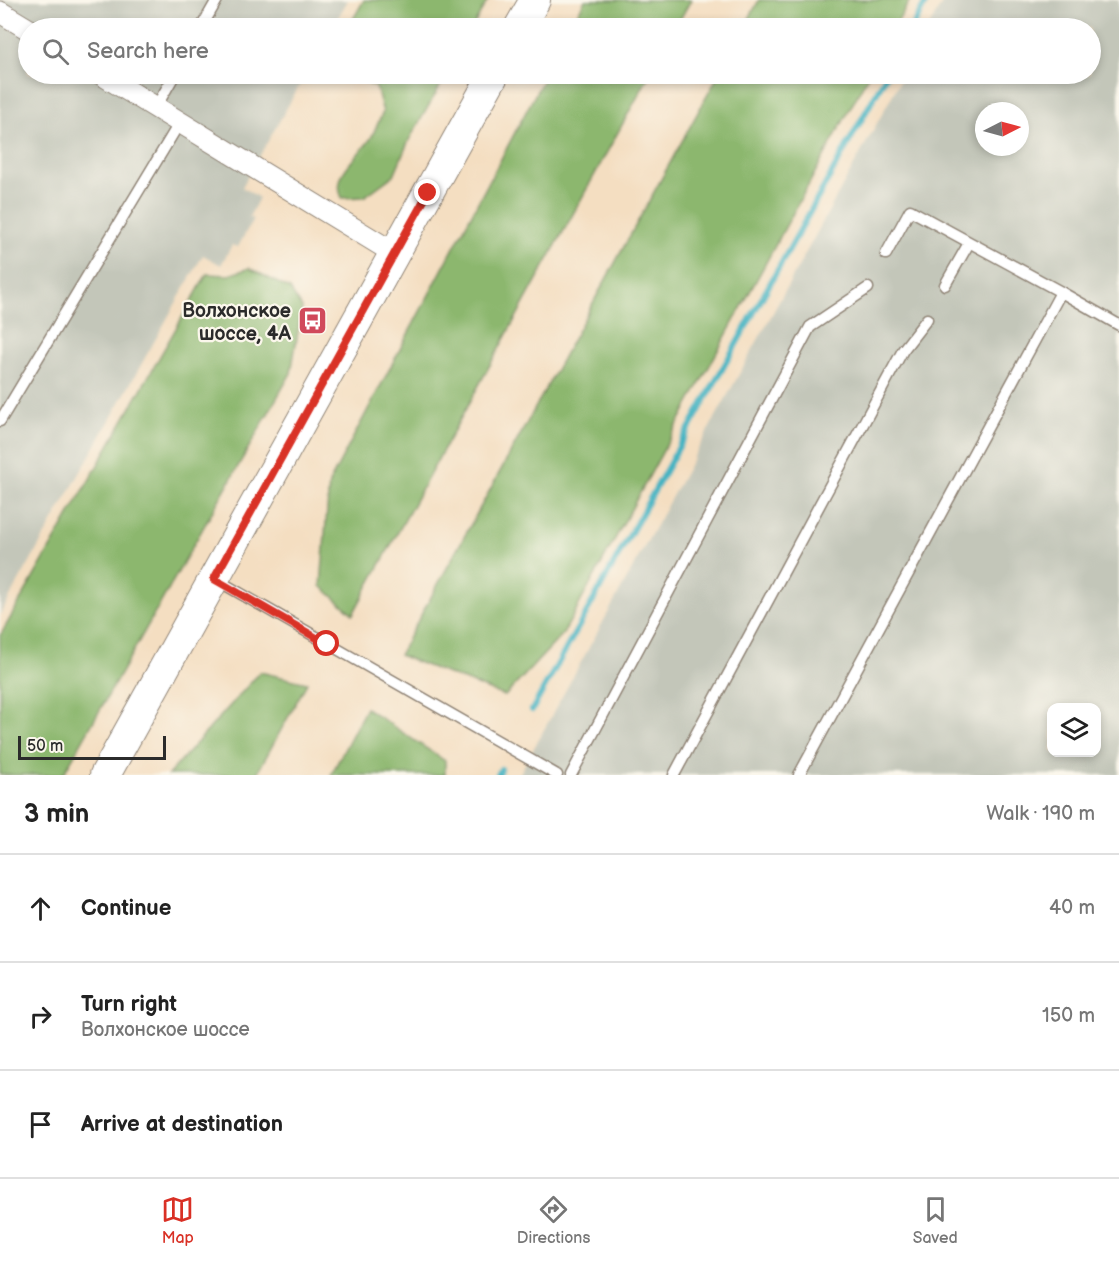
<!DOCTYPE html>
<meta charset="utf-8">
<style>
:root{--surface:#fff;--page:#f6f6f6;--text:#222;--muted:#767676;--line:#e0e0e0;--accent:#d93025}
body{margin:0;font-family:"Balsamiq Sans",sans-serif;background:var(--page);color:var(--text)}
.controls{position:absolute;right:18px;bottom:18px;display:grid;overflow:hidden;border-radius:12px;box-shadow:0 3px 9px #0003}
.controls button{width:54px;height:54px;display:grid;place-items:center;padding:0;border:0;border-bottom:2px solid var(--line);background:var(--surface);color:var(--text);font:30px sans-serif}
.compass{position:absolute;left:975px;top:102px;width:54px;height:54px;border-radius:50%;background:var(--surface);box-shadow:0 3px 9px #0003;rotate:84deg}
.scale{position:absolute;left:18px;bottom:15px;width:148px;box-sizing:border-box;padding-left:6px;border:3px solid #2b2b2b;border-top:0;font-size:16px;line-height:21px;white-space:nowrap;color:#2b2b2b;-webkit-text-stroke:4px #fbf7ec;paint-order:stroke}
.stop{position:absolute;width:18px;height:18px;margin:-14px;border:4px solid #d93025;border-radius:50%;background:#fff}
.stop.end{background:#d93025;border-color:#fff;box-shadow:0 2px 6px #0008}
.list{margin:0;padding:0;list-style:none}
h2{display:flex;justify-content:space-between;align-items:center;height:78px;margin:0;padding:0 24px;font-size:26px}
h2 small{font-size:20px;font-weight:400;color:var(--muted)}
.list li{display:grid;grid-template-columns:39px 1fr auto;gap:18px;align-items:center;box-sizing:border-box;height:108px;padding:0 24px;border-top:2px solid var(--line)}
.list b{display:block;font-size:22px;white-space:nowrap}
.list p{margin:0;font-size:20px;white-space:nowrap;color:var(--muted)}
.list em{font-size:20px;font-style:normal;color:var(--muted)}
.icon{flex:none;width:33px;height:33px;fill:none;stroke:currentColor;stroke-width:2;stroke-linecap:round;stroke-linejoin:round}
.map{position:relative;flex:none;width:1119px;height:775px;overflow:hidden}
.search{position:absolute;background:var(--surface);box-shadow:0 3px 9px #0003;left:18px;right:18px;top:18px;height:66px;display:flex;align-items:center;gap:15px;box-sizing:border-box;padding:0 21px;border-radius:33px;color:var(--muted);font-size:22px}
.sheet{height:402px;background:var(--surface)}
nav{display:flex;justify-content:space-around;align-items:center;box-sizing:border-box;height:84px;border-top:2px solid var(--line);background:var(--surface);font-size:16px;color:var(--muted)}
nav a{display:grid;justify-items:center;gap:3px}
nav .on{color:var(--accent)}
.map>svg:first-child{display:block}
</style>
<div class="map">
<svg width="1119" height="775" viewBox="0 0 1119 775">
<rect width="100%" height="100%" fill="#fbf7ec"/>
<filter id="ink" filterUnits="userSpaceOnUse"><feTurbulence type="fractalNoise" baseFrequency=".0167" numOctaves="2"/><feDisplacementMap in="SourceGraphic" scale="12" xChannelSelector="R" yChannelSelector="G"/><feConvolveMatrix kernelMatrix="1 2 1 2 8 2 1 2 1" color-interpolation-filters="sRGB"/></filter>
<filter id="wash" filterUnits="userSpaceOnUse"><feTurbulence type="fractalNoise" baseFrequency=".008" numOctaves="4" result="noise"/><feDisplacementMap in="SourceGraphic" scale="24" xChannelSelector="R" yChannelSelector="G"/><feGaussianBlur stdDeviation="1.35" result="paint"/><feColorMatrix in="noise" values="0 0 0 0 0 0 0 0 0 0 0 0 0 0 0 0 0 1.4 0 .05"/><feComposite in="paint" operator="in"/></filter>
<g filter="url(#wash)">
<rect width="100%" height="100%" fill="#f4dec1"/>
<g fill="#c3c6b9" fill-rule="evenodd">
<path d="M0,0H348L332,28H28V74H306L242,187L259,198L249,217L253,219L238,247L232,245L221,265L203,255L0,615Z"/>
<path d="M944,0H1119V775H519L904,74H1090V28H928ZM984,111H1020V147H984ZM1052,708H1096V752H1052Z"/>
</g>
<g fill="#8cb76e" stroke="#5c714c" stroke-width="1.5">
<path d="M364,0H488L472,28H348Z"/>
<path d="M585,0H691L675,28H570Z"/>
<path d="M759,0H910L894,28H744Z"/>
<path d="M347,74H447L409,140L394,175L364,197L342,198C330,174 360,156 371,138C375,130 379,121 383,112L376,87Z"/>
<path d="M546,74H650L353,614L321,586L329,483Z"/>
<path d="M719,74H869L563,634L505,696L399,655Z"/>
<path d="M249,268L290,289L302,308L291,373L63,775H0V636L207,274L229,275Z"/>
<path d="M260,672L307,683L256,775H168Z"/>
<path d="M366,708L445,761V775H331Z"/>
</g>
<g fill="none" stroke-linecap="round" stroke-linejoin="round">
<g stroke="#46b4c2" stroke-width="6">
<path d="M912,28L927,0"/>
<path d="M532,710L887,74"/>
<path d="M498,775L501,769"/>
</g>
</g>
</g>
<g filter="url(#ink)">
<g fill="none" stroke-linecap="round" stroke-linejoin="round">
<defs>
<g id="service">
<path d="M201,28L217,0"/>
<path d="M156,107L175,74"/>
<path d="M886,254L910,210L1061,292"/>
<path d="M945,285L969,243"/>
<path d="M0,421L180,122"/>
<path d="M217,580L557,775"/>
<path d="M571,775L810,327L868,288"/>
<path d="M674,775L903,350L927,319"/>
<path d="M799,775L1061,292L1119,325"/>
</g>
<g id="minor">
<path d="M0,12L28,29"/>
<path d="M101,74L394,253"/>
</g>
<g id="secondary">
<path d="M519,28L535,0"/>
<path d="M105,775L494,74"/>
</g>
</defs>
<use href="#service" stroke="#908476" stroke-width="13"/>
<use href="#minor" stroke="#908476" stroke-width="23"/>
<use href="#secondary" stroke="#908476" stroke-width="32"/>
<use href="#service" stroke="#fff" stroke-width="10"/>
<use href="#minor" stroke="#fff" stroke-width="21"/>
<use href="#secondary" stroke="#fff" stroke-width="30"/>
</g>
</g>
<g fill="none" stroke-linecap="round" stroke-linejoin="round" filter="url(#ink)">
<path stroke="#d93025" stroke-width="8" d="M327,644L214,579L428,193"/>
</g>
<defs>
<symbol id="bus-square" viewBox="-11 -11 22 22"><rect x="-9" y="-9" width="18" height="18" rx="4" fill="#d1495b" stroke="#fbf7ec"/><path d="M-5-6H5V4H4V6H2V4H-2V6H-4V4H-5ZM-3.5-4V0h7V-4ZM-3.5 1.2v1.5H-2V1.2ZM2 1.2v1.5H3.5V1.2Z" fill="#fff"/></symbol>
</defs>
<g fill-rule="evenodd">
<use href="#bus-square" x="296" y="304" width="33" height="33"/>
</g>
<g text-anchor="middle" stroke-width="4.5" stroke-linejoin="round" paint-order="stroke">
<g font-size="20" font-weight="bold" fill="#2b2b2b" stroke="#fbf7ec" text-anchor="end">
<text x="291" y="317">Волхонское<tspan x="291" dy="23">шоссе, 4А</tspan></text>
</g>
</g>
</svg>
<div class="controls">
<button><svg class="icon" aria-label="layers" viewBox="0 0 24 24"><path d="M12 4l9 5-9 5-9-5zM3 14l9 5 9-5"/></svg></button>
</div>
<svg class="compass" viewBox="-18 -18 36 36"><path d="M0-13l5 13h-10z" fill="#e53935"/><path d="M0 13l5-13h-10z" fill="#767676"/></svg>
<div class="scale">50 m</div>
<div class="stop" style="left:327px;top:644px"></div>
<div class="stop end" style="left:428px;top:193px"></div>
<div class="search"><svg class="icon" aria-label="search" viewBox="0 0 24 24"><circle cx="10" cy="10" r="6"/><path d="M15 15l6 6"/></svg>Search here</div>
</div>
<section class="sheet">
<h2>3 min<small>Walk · 190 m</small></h2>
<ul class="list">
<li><svg class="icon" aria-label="ahead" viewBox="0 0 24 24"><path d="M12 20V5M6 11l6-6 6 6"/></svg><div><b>Continue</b></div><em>40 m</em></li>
<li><svg class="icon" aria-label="right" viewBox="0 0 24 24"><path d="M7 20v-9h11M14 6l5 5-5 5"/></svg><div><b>Turn right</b><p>Волхонское шоссе</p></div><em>150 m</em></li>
<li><svg class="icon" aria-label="arrive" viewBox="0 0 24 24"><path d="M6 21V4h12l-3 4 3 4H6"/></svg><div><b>Arrive at destination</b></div></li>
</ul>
</section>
<nav>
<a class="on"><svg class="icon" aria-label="map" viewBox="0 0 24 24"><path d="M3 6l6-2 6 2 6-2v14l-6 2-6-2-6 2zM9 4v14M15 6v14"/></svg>Map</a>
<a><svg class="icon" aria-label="directions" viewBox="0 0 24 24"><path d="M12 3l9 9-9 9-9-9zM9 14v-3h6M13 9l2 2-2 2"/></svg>Directions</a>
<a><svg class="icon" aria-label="saved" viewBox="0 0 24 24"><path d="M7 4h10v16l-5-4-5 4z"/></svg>Saved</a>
</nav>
